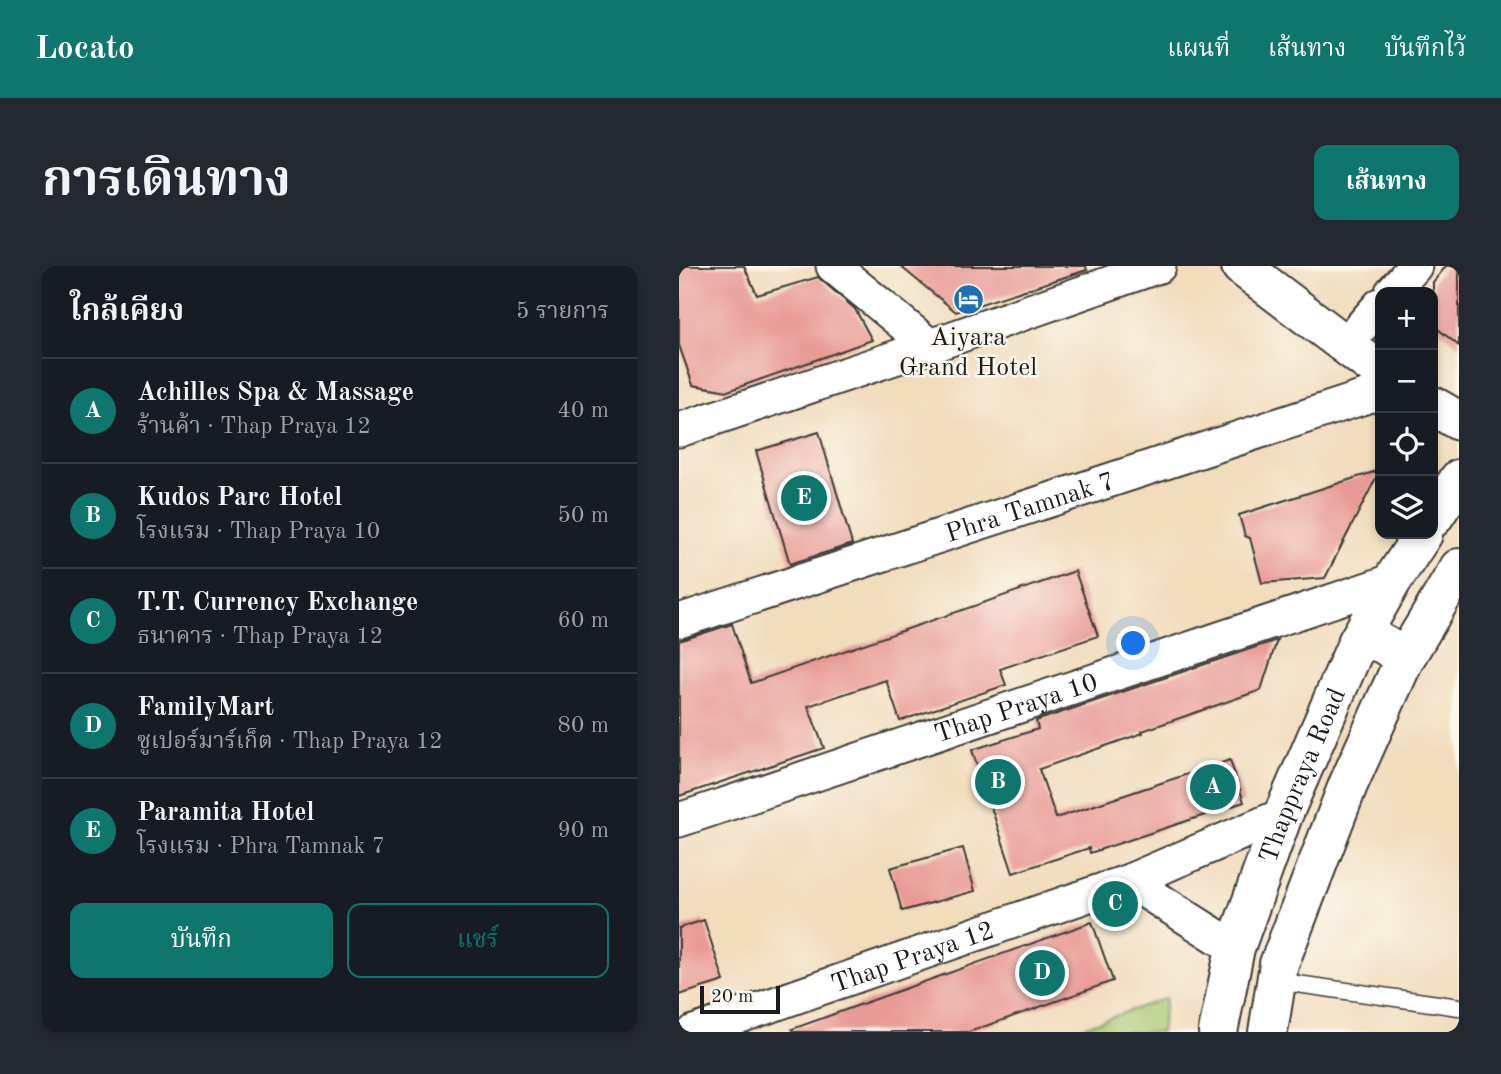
<!DOCTYPE html>
<html lang="th">
<meta charset="utf-8">
<style>
:root{--surface:#171b24;--page:#242831;--text:#f1f3f6;--muted:#9ea1a6;--line:#363941;--accent:#0f766e}
body{margin:0;font-family:"Old Standard TT","Noto Serif Thai",serif;background:var(--page);color:var(--text)}
.controls{position:absolute;right:21px;top:21px;display:grid;overflow:hidden;border-radius:14px;box-shadow:0 4px 10px #0003}
.controls button{width:63px;height:63px;display:grid;place-items:center;padding:0;border:0;border-bottom:2px solid var(--line);background:var(--surface);color:var(--text);font:35px sans-serif}
.scale{position:absolute;left:21px;bottom:18px;width:80px;box-sizing:border-box;padding-left:7px;border:4px solid #1c1c1c;border-top:0;font-size:19px;line-height:24px;white-space:nowrap;color:#1c1c1c;-webkit-text-stroke:5px #fbf7ec;paint-order:stroke}
.you{position:absolute;left:455px;top:378px;width:24px;height:24px;margin:-18px;border:5px solid #fff;border-radius:50%;background:#1a73e8;box-shadow:0 0 0 10px #1a73e833}
.badge{display:grid;place-items:center;width:46px;height:46px;border-radius:50%;background:var(--accent);color:#fff;font-size:23px;font-weight:700}
.pin{position:absolute;translate:-50% -50%;border:4px solid #fff;box-shadow:0 2px 7px #0006}
.list{margin:0;padding:0;list-style:none}
h2{display:flex;justify-content:space-between;align-items:center;height:91px;margin:0;padding:0 28px;font-size:30px}
h2 small{font-size:23px;font-weight:400;color:var(--muted)}
.list li{display:grid;grid-template-columns:46px 1fr auto;gap:21px;align-items:center;box-sizing:border-box;height:105px;padding:0 28px;border-top:2px solid var(--line)}
.list b{display:block;font-size:26px;white-space:nowrap}
.list p{margin:0;font-size:23px;white-space:nowrap;color:var(--muted)}
.list em{font-size:23px;font-style:normal;color:var(--muted)}
.actions{display:flex;gap:14px;padding:21px 28px}
.actions a{flex:1;padding:16px 0;border:2px solid var(--accent);border-radius:14px;text-align:center;font-size:24px;color:var(--accent)}
.actions .main{background:var(--accent);color:#fff}
.icon{flex:none;width:38px;height:38px;fill:none;stroke:currentColor;stroke-width:2;stroke-linecap:round;stroke-linejoin:round}
.map{position:relative;flex:none;width:780px;height:766px;overflow:hidden;border-radius:14px}
header{display:flex;align-items:center;gap:42px;box-sizing:border-box;height:98px;padding:0 35px;background:var(--accent);color:#fff}
header strong{font-size:33px}
nav{display:flex;gap:38px;margin-inline-start:auto;font-size:24px}
.intro{display:flex;align-items:center;justify-content:space-between;box-sizing:border-box;height:168px;padding:0 42px}
h1{margin:0;font-size:49px}
.button{padding:18px 32px;border-radius:14px;background:var(--accent);color:#fff;font-size:24px;font-weight:700}
main{display:flex;gap:42px;padding:0 42px}
aside{flex:1;background:var(--surface);border-radius:14px;box-shadow:0 4px 10px #0003}
.map>svg:first-child{display:block}
</style>
<header>
<strong>Locato</strong>
<nav><a>แผนที่</a><a>เส้นทาง</a><a>บันทึกไว้</a></nav>
</header>
<div class="intro"><h1>การเดินทาง</h1><a class="button">เส้นทาง</a></div>
<main>
<aside>
<h2>ใกล้เคียง<small>5 รายการ</small></h2>
<ul class="list">
<li><span class="badge">A</span><div><b>Achilles Spa &amp; Massage</b><p>ร้านค้า · Thap Praya 12</p></div><em>40 m</em></li>
<li><span class="badge">B</span><div><b>Kudos Parc Hotel</b><p>โรงแรม · Thap Praya 10</p></div><em>50 m</em></li>
<li><span class="badge">C</span><div><b>T.T. Currency Exchange</b><p>ธนาคาร · Thap Praya 12</p></div><em>60 m</em></li>
<li><span class="badge">D</span><div><b>FamilyMart</b><p>ซูเปอร์มาร์เก็ต · Thap Praya 12</p></div><em>80 m</em></li>
<li><span class="badge">E</span><div><b>Paramita Hotel</b><p>โรงแรม · Phra Tamnak 7</p></div><em>90 m</em></li>
</ul>
<div class="actions"><a class="main">บันทึก</a><a>แชร์</a></div>
</aside>
<div class="map">
<svg width="780" height="766" viewBox="0 0 780 766">
<rect width="100%" height="100%" fill="#fbf7ec"/>
<filter id="ink" filterUnits="userSpaceOnUse"><feTurbulence type="fractalNoise" baseFrequency=".0143" numOctaves="2"/><feDisplacementMap in="SourceGraphic" scale="14" xChannelSelector="R" yChannelSelector="G"/><feConvolveMatrix kernelMatrix="1 2 1 2 8 2 1 2 1" color-interpolation-filters="sRGB"/></filter>
<filter id="wash" filterUnits="userSpaceOnUse"><feTurbulence type="fractalNoise" baseFrequency=".00686" numOctaves="4" result="noise"/><feDisplacementMap in="SourceGraphic" scale="28" xChannelSelector="R" yChannelSelector="G"/><feGaussianBlur stdDeviation="1.57" result="paint"/><feColorMatrix in="noise" values="0 0 0 0 0 0 0 0 0 0 0 0 0 0 0 0 0 1.4 0 .05"/><feComposite in="paint" operator="in"/></filter>
<g filter="url(#wash)">
<rect width="100%" height="100%" fill="#f1dcbc"/>
<path fill="#a4c46c" stroke="#607044" stroke-width="2" d="M487,732L482,766H389Z"/>
<g id="blocks">
<g fill="#e89a94">
<path d="M0,0H65L78,29L139,11L176,43L193,74L49,125L14,119L0,79Z"/>
<path d="M221,0H407L408,4L277,46Z"/>
<path d="M767,0H780V80L754,59V16Z"/>
<path d="M140,166L173,278L111,298L77,185Z"/>
<path d="M701,204L646,312L583,317L571,272L566,270L560,249Z"/>
<path d="M396,305L419,370L321,403L327,419L221,455L207,414L129,440L145,482L0,530V375L53,358L72,417Z"/>
<path d="M598,374L582,424L463,465L464,467L360,503L377,552L551,494L565,536L411,587L410,582L334,607L293,484L359,463L357,455Z"/>
<path d="M284,582L296,625L223,645L211,602Z"/>
<path d="M25,654L45,715L0,729V662Z"/>
<path d="M413,656L434,715L290,766H114L113,763Z"/>
</g>
</g>
</g>
<g filter="url(#ink)">
<use href="#blocks" fill-opacity="0" stroke="#3c3934" stroke-width="2"/>
<g fill="none" stroke-linecap="round" stroke-linejoin="round">
<defs>
<path id="service" d="M597,715L780,741"/>
<g id="minor">
<path d="M154,0L251,80"/>
<path d="M713,26L736,0"/>
<path d="M666,79L701,39"/>
<path d="M0,164L251,80L480,0"/>
<path id="s1" d="M0,355L701,126"/>
<path id="s2" d="M0,554L713,315"/>
<path d="M450,615L556,682"/>
<path id="s3" d="M15,766L450,615L604,549"/>
</g>
<g id="tertiary">
<path d="M562,0L701,105"/>
<path d="M754,140L780,155"/>
<path d="M679,375C703,373 708,380 725,394"/>
</g>
<g id="secondary">
<path d="M754,252L780,213"/>
<path id="s4" d="M539,766L556,682L604,549L679,375L713,315L744,268"/>
<path d="M589,766L600,698L669,519L725,394L780,302"/>
</g>
</defs>
<use href="#service" stroke="#3c3934" stroke-width="19"/>
<use href="#minor" stroke="#3c3934" stroke-width="37"/>
<use href="#tertiary" stroke="#3c3934" stroke-width="42"/>
<use href="#secondary" stroke="#3c3934" stroke-width="42"/>
<use href="#service" stroke="#fff" stroke-width="16"/>
<use href="#minor" stroke="#fff" stroke-width="33"/>
<use href="#tertiary" stroke="#fff" stroke-width="38"/>
<use href="#secondary" stroke="#fff" stroke-width="38"/>
</g>
</g>
<defs>
<symbol id="hotel-disc" viewBox="-11 -11 22 22"><circle r="9.5" fill="#1f6fb2" stroke="#fbf7ec"/><path d="M-6-4.5h1.5V1H6V5H4.5V3h-9V5H-6ZM-4 0a1.8 1.8 0 1 1 3.6 0ZM.5 0V-2.5h3Q6-2.5 6 0Z" fill="#fff"/></symbol>
</defs>
<g fill-rule="evenodd">
<use href="#hotel-disc" x="272" y="16" width="35" height="35"/>
</g>
<g text-anchor="middle" stroke-width="5" stroke-linejoin="round" paint-order="stroke">
<g font-size="26" fill="#1c1c1c" stroke="#fbf7ec">
<text x="289" y="79">Aiyara<tspan x="289" dy="30">Grand Hotel</tspan></text>
</g>
<g font-size="26" fill="#1c1c1c" stroke="#fbf7ec">
<text dy="9" stroke="none"><textPath href="#s1" startOffset="369">Phra Tamnak 7</textPath></text>
<text dy="9" stroke="none"><textPath href="#s2" startOffset="355">Thap Praya 10</textPath></text>
<text dy="9" stroke="none"><textPath href="#s4" startOffset="271">Thappraya Road</textPath></text>
<text dy="9" stroke="none"><textPath href="#s3" startOffset="231">Thap Praya 12</textPath></text>
</g>
</g>
</svg>
<div class="controls">
<button>+</button>
<button>−</button>
<button><svg class="icon" aria-label="locate" viewBox="0 0 24 24"><circle cx="12" cy="12" r="6"/><path d="M12 2v4M12 18v4M2 12h4M18 12h4"/></svg></button>
<button><svg class="icon" aria-label="layers" viewBox="0 0 24 24"><path d="M12 4l9 5-9 5-9-5zM3 14l9 5 9-5"/></svg></button>
</div>
<div class="scale">20 m</div>
<div class="you"></div>
<div class="pin badge" style="left:534px;top:521px">A</div>
<div class="pin badge" style="left:319px;top:516px">B</div>
<div class="pin badge" style="left:436px;top:638px">C</div>
<div class="pin badge" style="left:363px;top:707px">D</div>
<div class="pin badge" style="left:125px;top:232px">E</div>
</div>
</main>
